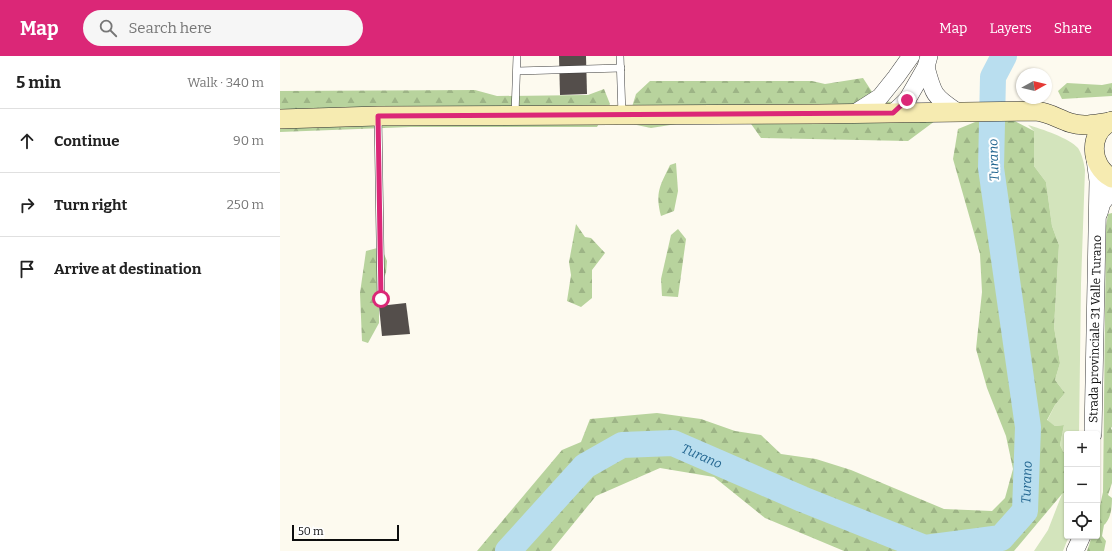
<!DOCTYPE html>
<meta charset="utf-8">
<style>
:root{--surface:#fff;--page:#f6f6f6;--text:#222;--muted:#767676;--line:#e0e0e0;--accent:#db2777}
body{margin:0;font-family:Bitter,serif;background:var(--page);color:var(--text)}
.controls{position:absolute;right:12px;bottom:12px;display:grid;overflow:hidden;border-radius:4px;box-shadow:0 1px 3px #0004}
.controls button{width:36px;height:36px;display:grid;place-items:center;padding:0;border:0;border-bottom:1px solid var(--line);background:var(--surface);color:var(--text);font:20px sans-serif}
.compass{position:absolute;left:736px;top:12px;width:36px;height:36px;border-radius:50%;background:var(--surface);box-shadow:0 1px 3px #0004;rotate:82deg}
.scale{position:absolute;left:12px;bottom:10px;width:107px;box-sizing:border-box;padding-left:4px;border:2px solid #0d0d0d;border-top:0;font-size:11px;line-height:14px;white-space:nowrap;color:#0d0d0d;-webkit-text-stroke:3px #fff;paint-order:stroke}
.stop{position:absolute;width:12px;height:12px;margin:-9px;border:3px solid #db2777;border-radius:50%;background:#fff}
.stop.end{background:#db2777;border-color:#fff;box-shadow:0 1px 4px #0008}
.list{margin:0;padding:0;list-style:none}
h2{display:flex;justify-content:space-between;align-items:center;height:52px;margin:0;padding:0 16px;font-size:17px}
h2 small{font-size:13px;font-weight:400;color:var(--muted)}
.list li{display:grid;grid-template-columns:26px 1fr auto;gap:12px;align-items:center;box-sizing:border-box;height:64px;padding:0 16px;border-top:1px solid var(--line)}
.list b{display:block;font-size:15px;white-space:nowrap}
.list em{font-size:13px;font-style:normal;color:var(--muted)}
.icon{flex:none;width:22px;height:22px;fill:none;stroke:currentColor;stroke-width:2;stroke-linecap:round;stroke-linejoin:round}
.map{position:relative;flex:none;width:832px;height:495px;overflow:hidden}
header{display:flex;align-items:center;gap:24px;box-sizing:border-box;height:56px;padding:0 20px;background:var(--accent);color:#fff}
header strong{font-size:19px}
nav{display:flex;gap:22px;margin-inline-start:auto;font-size:14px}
.search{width:280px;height:36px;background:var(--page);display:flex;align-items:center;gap:10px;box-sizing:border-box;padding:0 14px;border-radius:22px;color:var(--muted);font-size:15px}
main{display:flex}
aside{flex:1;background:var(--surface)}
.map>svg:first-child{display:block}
</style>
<header>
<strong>Map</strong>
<div class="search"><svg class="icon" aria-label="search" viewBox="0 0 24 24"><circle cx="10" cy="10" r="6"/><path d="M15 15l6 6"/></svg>Search here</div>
<nav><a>Map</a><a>Layers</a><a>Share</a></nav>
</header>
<main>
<aside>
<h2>5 min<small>Walk · 340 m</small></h2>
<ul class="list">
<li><svg class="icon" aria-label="ahead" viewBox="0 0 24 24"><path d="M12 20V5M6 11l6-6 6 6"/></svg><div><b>Continue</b></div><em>90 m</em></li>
<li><svg class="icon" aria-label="right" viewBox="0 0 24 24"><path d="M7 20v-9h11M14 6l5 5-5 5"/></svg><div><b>Turn right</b></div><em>250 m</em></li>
<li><svg class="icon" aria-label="arrive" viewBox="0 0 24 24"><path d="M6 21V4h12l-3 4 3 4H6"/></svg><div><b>Arrive at destination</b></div></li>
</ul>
</aside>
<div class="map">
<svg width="832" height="495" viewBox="0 0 832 495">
<defs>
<pattern id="forest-firs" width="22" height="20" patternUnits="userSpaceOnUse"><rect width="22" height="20" fill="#b8d39d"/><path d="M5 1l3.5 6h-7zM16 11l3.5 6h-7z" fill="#9db486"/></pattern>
</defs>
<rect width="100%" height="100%" fill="#fdfaef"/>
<g fill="#d3e4bc">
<path d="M748,69C762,73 789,82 798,92C802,98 804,107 805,114L801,228L799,378H787V417H785V399L780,389L784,369L775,370L767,365L775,349L785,337L775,324L780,307L774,271L779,189L772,170L766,126L754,110V75Z"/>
<path d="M787,436V480H789L783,495H754L768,474L782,438Z"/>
</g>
<g fill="url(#forest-firs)">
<path d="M583,22L598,45L643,48L659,62L628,85L481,82L469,65L403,67L371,72L347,67L356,38L370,25H532L545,28Z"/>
<path d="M787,27L822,29L832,27V40L782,43L778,35Z"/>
<path d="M324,33L330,48L317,71H130L0,76V35L195,34L217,40L308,39Z"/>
<path d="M727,61L754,75V110L766,126L772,170L779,189L774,271L780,307L775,324L785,337L775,349L767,364L775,370L784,369L780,389L785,399V417H787V436L782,438L734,495H564L485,462L434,421L380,412L316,440L271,495H197L282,394L301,386L310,363L377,357L421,363L455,375L481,379L501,398L536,403L571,414L664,453L712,455L725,442L733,413L726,380L707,332L696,293L702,236L700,198L673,103L678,73L700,64Z"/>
<path d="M396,107L398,135L394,155L381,160C375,136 380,130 390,109Z"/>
<path d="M832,157V371L831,372L832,374V427L828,439L832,442C832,451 831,463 824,469L822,480L826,485L824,495H807L812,480H817V464L823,436L826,170L828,158Z"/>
<path d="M296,168L305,181L311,182L325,197L312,214V242L301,251L287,245L291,219L289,206Z"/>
<path d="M398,173L406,183L398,241L382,240L381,223L391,179Z"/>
<path d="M101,191L107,205L106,217L99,233V267L88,287L82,285L80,237L86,195Z"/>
</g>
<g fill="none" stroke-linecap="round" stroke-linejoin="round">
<path stroke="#b9deef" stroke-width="26" id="s1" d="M228,495L305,410L342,389L393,387L522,443L645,492L721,482L745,455L748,371L711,112L713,21L724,0"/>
</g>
<g fill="#544e4b">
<path d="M279,0H306L307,38L280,39Z"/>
<path d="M126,247L130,278L102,280L99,250Z"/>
</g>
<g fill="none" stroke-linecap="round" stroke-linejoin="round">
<defs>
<g id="service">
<path d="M340,0L342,59"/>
<path d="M237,15L341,12"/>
<path d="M235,58L237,0"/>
<path d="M98,60L101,243"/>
</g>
<g id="tertiary">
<path d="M646,11C653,37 653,40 676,55"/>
<path d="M575,57L600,41L616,21L631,0"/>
<path d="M613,57L627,44L646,11L649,0"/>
<path d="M819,157L822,147L832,134"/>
<path id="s2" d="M813,378L818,125L815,103"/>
<path d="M795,495L802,480"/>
</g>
<g id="secondary">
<path d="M0,63L98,60L538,58L755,55C769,56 778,63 791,67C803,71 817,68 830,66"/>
<path d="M832,65C808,76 809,110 832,122"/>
</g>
</defs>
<use href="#service" stroke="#404040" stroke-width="8"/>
<use href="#tertiary" stroke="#404040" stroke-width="18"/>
<use href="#secondary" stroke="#2f2f2f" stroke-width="20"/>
<use href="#service" stroke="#fff" stroke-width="7"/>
<use href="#tertiary" stroke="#fff" stroke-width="17"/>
<use href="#secondary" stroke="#f6ebb1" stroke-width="19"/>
</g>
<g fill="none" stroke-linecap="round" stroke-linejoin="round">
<path stroke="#db2777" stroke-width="5" d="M101,243L98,60L613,57L627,44"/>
</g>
<g text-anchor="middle" stroke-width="4" stroke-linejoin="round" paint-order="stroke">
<g font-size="12" fill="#0d0d0d" stroke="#fff">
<text dy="4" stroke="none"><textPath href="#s2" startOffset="105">Strada provinciale 31 Valle Turano</textPath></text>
</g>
<g font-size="13" font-style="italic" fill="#246791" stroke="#fff">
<text transform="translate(713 104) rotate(-92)" y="5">Turano</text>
<text dy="5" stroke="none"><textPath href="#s1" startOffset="240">Turano</textPath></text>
<text dy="5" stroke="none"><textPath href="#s1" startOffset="623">Turano</textPath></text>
</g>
</g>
</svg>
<div class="controls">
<button>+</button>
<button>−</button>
<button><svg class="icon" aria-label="locate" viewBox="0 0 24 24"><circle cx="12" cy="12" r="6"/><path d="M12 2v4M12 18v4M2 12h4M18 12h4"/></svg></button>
</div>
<svg class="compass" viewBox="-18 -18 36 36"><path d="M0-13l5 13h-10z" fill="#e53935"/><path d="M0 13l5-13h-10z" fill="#767676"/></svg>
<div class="scale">50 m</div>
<div class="stop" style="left:101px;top:243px"></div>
<div class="stop end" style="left:627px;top:44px"></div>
</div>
</main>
